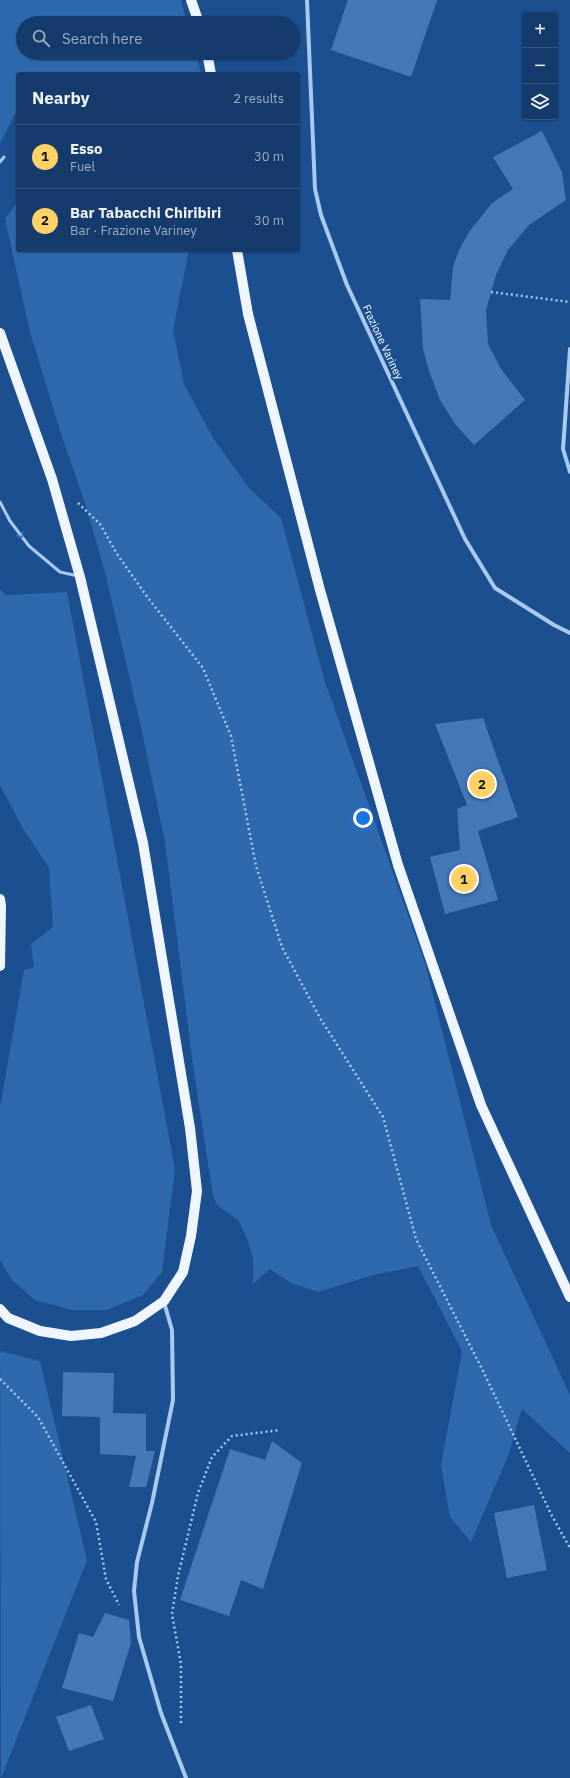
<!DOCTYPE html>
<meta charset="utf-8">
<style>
:root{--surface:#143b6b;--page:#1d4271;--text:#f1f3f6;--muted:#9dadc1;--line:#33557e;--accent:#ffd166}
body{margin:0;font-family:"IBM Plex Sans",sans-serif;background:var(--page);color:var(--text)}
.controls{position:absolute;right:12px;top:12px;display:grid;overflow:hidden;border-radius:4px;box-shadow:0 1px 3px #0004}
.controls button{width:36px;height:36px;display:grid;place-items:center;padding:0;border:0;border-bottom:1px solid var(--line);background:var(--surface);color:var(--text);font:20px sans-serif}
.you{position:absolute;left:363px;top:818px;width:14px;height:14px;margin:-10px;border:3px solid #fff;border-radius:50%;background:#1a73e8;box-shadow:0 0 0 6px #1a73e833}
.badge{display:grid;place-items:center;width:26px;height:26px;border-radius:50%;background:var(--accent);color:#111;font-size:13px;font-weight:700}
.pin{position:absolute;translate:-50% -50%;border:2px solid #fff;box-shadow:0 1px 4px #0006}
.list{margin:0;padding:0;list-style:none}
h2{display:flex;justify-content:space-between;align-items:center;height:52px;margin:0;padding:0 16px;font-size:17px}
h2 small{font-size:13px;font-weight:400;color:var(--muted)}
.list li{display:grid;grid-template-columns:26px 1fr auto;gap:12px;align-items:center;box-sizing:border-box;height:64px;padding:0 16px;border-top:1px solid var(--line)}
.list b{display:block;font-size:15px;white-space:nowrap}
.list p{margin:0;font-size:13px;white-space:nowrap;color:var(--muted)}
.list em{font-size:13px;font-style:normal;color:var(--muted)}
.icon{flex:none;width:22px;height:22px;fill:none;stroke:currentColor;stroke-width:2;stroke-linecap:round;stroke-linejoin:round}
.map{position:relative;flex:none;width:570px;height:1778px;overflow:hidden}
.search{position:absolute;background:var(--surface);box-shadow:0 1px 3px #0004;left:16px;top:16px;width:284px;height:44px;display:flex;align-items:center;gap:10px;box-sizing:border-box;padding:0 14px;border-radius:22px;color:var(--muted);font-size:15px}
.panel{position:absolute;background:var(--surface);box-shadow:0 1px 3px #0004;left:16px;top:72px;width:284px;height:180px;border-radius:4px}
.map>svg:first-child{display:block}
</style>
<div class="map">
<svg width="570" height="1778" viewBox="0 0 570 1778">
<rect width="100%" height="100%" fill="#1b4f8f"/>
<g fill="#2e69ad">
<path d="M0,0H181L187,23H23V53H196L201,74H18V112L17,110L0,144Z"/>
<path d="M18,201V250H189L173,330L184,384L213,438L249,488L281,518L325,682L425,963L491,1225L570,1395V1453L522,1409L508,1456L471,1542L450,1517L441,1465L462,1351L418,1266L373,1275L318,1292L291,1283L270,1269L253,1284V1258L247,1239L239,1221L217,1205L213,1196L193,1066L165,842L141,727L105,572L85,503L62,437L30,332L5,219Z"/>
<path d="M0,589L6,595L67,592L175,1169L162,1272L143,1295L107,1310H72L35,1300L12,1280L0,1260V1108L24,970L34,967L31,944L53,927L49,868L22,827L0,785Z"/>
<path d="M0,1351L40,1361L87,1560L1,1778Z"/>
</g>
<g fill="#4478b7">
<path d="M348,0H437L411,77L331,50Z"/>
<path d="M542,131L562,172L566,200L529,225L508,250L496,275L486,310L488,344L501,369L525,400L474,445L455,424L440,400L429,371L423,349L420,299L450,300L453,267L459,250L469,232L492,203L513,189L493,157Z"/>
<path d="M483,718L518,817L478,831L498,900L445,914L430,857L460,850L457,809L467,805L435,724Z"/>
<path d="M63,1372L114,1373L113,1413L146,1414V1451H155L146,1487H129L136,1456L100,1454V1417L62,1416Z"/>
<path d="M272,1441L302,1463L263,1589L241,1580L229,1616L180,1600L230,1449L265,1460Z"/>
<path d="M534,1505L547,1570L507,1578L494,1513Z"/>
<path d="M105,1613L129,1620L131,1643L113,1701L62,1688L79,1633L93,1637Z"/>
<path d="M91,1705L104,1739L69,1751L56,1717Z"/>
</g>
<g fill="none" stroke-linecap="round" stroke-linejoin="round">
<g stroke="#a9c9ee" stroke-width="2.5" stroke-dasharray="2 3" stroke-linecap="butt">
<path d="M491,292L570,302"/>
<path d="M78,503L100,524L117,554L148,598L203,668L231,736L256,866L282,947L320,1018L383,1117L416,1239L483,1371L552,1516L570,1548"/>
<path d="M0,1379L38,1417L96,1522L106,1579L119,1605"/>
<path d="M181,1723V1664L172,1614L178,1576L198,1493L212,1457L232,1436L280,1430"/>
</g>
<g stroke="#a9c9ee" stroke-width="3">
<path d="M0,162L4,157"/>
<path d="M0,502L10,521L29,546L60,572L78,576"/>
</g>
<g stroke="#a9c9ee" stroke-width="4">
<path d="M307,0L315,189L321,215L347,285L465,539L495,588L554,625L570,633"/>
<path d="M570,349L563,449L570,472"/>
<path d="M164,1302L172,1330L173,1400L152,1503L137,1562L134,1591L139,1637L161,1713L186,1778"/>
</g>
<g stroke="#f0f6ff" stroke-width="10">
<path d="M191,0L199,23"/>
<path d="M207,53L211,74"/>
<path d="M237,250L248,314L320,590L398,865L481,1105L570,1297"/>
<path d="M0,333L52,479L80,577L143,843L190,1128L197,1191L191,1236L183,1272L164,1301L135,1321L101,1333L71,1336L40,1331L8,1318L0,1309"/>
<path d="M0,899L1,906L0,966"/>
</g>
</g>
<defs><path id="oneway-chevron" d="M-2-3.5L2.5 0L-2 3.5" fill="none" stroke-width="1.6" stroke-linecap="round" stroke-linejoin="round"/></defs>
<use stroke="#4674ac" href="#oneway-chevron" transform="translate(21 535) rotate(53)"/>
<g text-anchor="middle" stroke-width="4" stroke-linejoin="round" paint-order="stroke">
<g font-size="11" fill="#fff" stroke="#1b4f8f">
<text transform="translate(383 342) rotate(65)" y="4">Frazione Variney</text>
</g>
</g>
</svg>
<div class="controls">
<button>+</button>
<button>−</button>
<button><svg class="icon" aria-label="layers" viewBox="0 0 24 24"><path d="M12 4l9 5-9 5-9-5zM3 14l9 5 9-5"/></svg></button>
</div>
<div class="you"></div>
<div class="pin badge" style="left:464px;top:879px">1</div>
<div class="pin badge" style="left:482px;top:784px">2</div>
<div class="search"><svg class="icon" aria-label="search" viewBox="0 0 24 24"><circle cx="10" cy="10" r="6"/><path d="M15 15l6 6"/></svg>Search here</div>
<section class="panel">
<h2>Nearby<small>2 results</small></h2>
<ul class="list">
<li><span class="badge">1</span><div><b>Esso</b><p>Fuel</p></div><em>30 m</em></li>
<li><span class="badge">2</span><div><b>Bar Tabacchi Chiribiri</b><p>Bar · Frazione Variney</p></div><em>30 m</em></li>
</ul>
</section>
</div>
